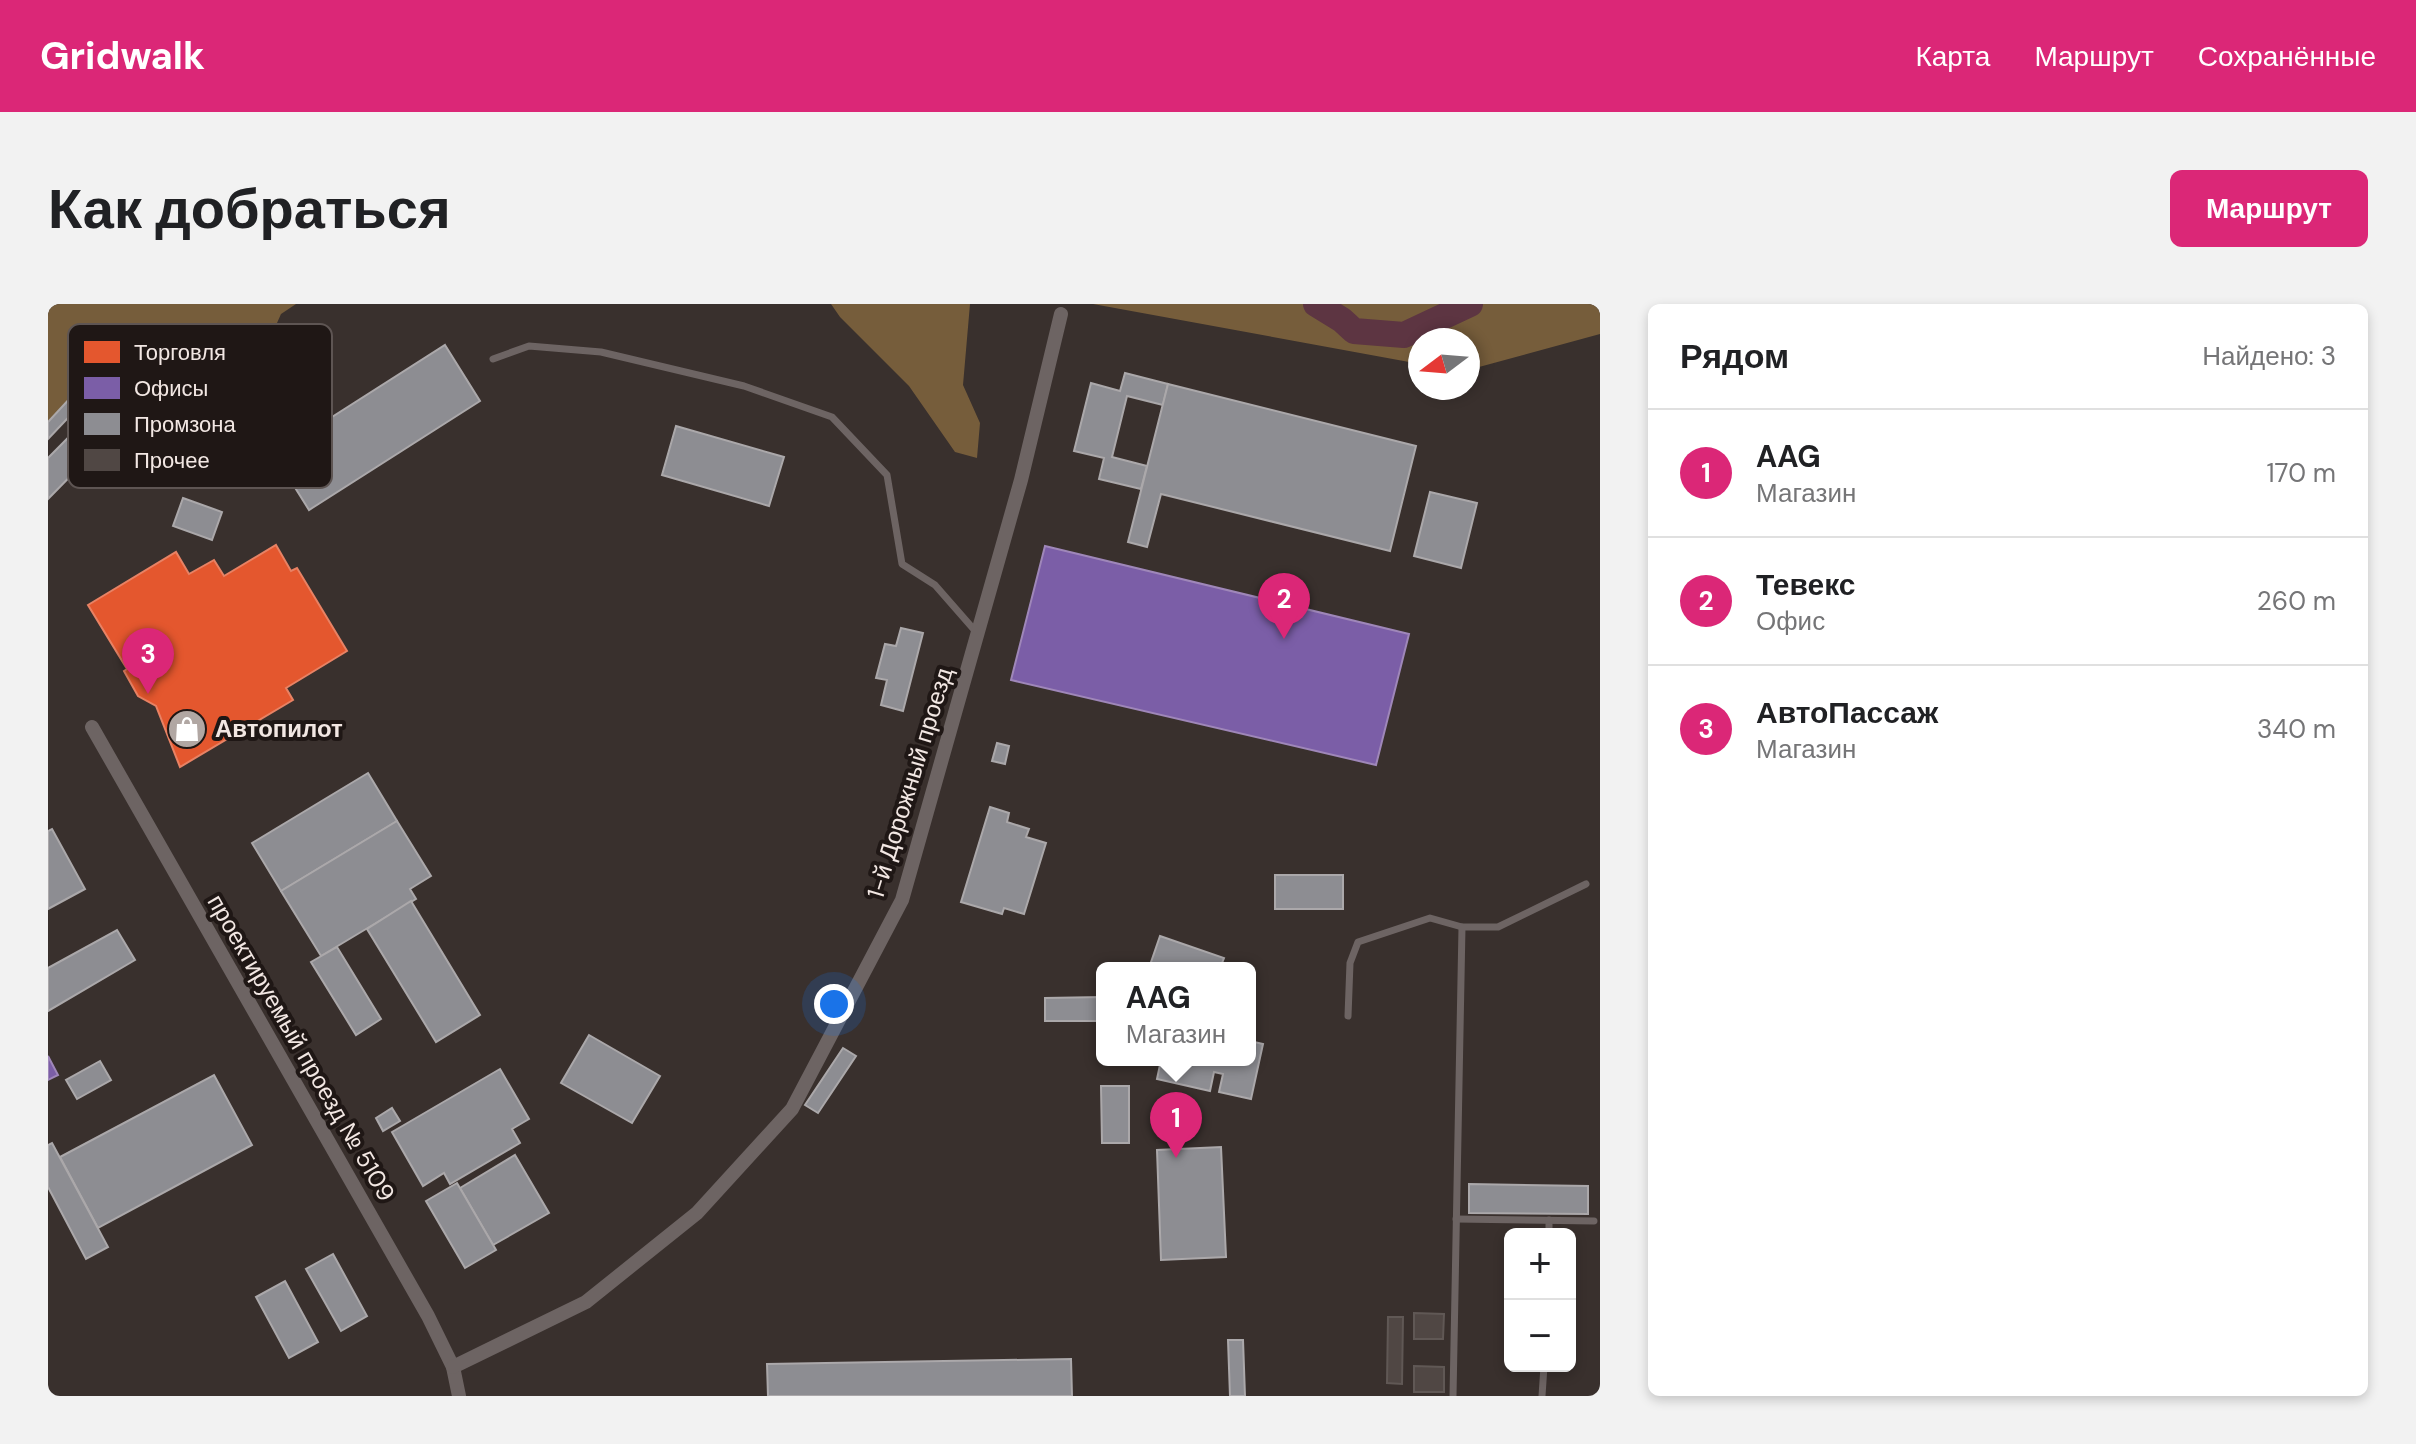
<!DOCTYPE html>
<html lang="ru">
<meta charset="utf-8">
<style>
:root{--surface:#fff;--page:#f2f2f2;--text:#202124;--muted:#757577;--line:#e0e0e0;--accent:#db2777}
body{margin:0;font-family:"DM Sans",sans-serif;background:var(--page);color:var(--text)}
.controls{position:absolute;right:24px;bottom:24px;display:grid;overflow:hidden;border-radius:12px;box-shadow:0 4px 12px #0003}
.controls button{width:72px;height:72px;display:grid;place-items:center;padding:0;border:0;border-bottom:2px solid var(--line);background:var(--surface);color:var(--text);font:40px sans-serif}
.compass{position:absolute;left:1360px;top:24px;width:72px;height:72px;border-radius:50%;background:var(--surface);box-shadow:0 4px 12px #0003;rotate:254deg}
.you{position:absolute;left:786px;top:700px;width:28px;height:28px;margin:-20px;border:6px solid #fff;border-radius:50%;background:#1a73e8;box-shadow:0 0 0 12px #1a73e833}
.badge{display:grid;place-items:center;width:52px;height:52px;border-radius:50%;background:var(--accent);color:#fff;font-size:26px;font-weight:700}
.pin{position:absolute;translate:-50% -66px;filter:drop-shadow(0 2px 4px #0008)}
.pin::after{content:'';position:absolute;top:42px;width:28px;height:24px;background:inherit;clip-path:polygon(0 0,100% 0,50% 100%)}
.popup{position:absolute;left:1048px;top:658px;width:160px;height:104px;box-sizing:border-box;display:grid;place-content:center;border-radius:12px;background:var(--surface);filter:drop-shadow(0 2px 6px #0005);font-size:26px;white-space:nowrap;color:var(--muted)}
.popup b{font-size:30px;color:var(--text)}
.popup::after{content:'';position:absolute;left:50%;top:100%;margin-left:-16px;border:16px solid transparent;border-top-color:var(--surface)}
.list{margin:0;padding:0;list-style:none}
h2{display:flex;justify-content:space-between;align-items:center;height:104px;margin:0;padding:0 32px;font-size:34px}
h2 small{font-size:26px;font-weight:400;color:var(--muted)}
.list li{display:grid;grid-template-columns:52px 1fr auto;gap:24px;align-items:center;box-sizing:border-box;height:128px;padding:0 32px;border-top:2px solid var(--line)}
.list b{display:block;font-size:30px;white-space:nowrap}
.list p{margin:0;font-size:26px;white-space:nowrap;color:var(--muted)}
.list em{font-size:26px;font-style:normal;color:var(--muted)}
.map{position:relative;flex:none;width:1552px;height:1092px;overflow:hidden;border-radius:12px}
header{display:flex;align-items:center;gap:48px;box-sizing:border-box;height:112px;padding:0 40px;background:var(--accent);color:#fff}
header strong{font-size:38px}
nav{display:flex;gap:44px;margin-inline-start:auto;font-size:28px}
.intro{display:flex;align-items:center;justify-content:space-between;box-sizing:border-box;height:192px;padding:0 48px}
h1{margin:0;font-size:56px}
.button{padding:20px 36px;border-radius:12px;background:var(--accent);color:#fff;font-size:28px;font-weight:700}
main{display:flex;gap:48px;padding:0 48px}
aside{flex:1;background:var(--surface);border-radius:12px;box-shadow:0 4px 12px #0003}
.map>svg:first-child{display:block}
</style>
<header>
<strong>Gridwalk</strong>
<nav><a>Карта</a><a>Маршрут</a><a>Сохранённые</a></nav>
</header>
<div class="intro"><h1>Как добраться</h1><a class="button">Маршрут</a></div>
<main>
<div class="map">
<svg width="1552" height="1092" viewBox="0 0 1552 1092">
<rect width="100%" height="100%" fill="#39302d"/>
<g fill="#765d3b">
<path d="M3,0H248L233,10L221,37L115,98L61,52L0,118V3Z"/>
<path d="M783,0H922L915,81L932,119L929,154L907,148L861,82L792,13Z"/>
<path d="M1045,0H1552V30L1420,66V36H1372V60Z"/>
</g>
<path fill="#e4572e" stroke="#e88264" stroke-width="2" d="M228,241L243,267L249,264L299,347L238,384L245,396L132,463L108,402L90,392L76,367L79,365L40,301L128,248L141,270L166,256L176,272Z"/>
<g fill="#7b5ea7" stroke="#9f87b9" stroke-width="2">
<path d="M997,242L1361,330L1328,461L963,376Z"/>
<path d="M0,752L10,771L0,776Z"/>
</g>
<g fill="#8d8d92" stroke="#aba8aa" stroke-width="2">
<path d="M397,41L432,97L261,206L226,150Z"/>
<path d="M62,51L71,60L0,135V118Z"/>
<path d="M1077,69L1120,80L1115,101L1079,92L1064,153L1099,162L1093,185L1051,175L1056,154L1026,147L1043,79L1072,87Z"/>
<path d="M82,71L104,89L0,195V154Z"/>
<path d="M1120,80L1368,142L1342,247L1113,190L1099,243L1080,238Z"/>
<path d="M628,122L736,153L721,202L614,171Z"/>
<path d="M1382,188L1429,199L1413,264L1366,252Z"/>
<path d="M135,194L174,208L164,236L125,222Z"/>
<path d="M853,324L875,329L855,407L833,401L839,376L828,374L837,340L848,342Z"/>
<path d="M949,439L961,442L957,460L944,457Z"/>
<path d="M320,469L349,517L233,587L204,539Z"/>
<path d="M942,503L961,509L959,518L981,525L978,533L998,539L976,610L956,604L954,610L913,598Z"/>
<path d="M349,517L383,572L362,585L368,595L273,652L233,587Z"/>
<path d="M4,525L37,585L0,605V527Z"/>
<rect x="1227" y="571" width="68" height="34"/>
<path d="M363,597L432,711L388,738L319,625Z"/>
<path d="M69,626L87,656L0,707V664Z"/>
<path d="M1112,632L1176,654L1172,664H1112L1102,661Z"/>
<path d="M289,643L333,715L308,731L263,658Z"/>
<path d="M1054,693V717H997V694Z"/>
<path d="M541,731L612,772L584,819L513,779Z"/>
<path d="M1202,737L1215,740L1203,795L1171,788L1175,770L1166,768L1162,787L1109,775L1113,756H1202Z"/>
<path d="M795,744L808,752L770,809L757,801Z"/>
<path d="M52,757L63,776L29,795L18,776Z"/>
<path d="M452,765L481,815L464,825L472,839L402,880L396,869L375,882L344,828Z"/>
<path d="M166,771L204,841L50,924L12,853Z"/>
<path d="M1053,782H1081V839H1054Z"/>
<path d="M344,804L352,817L335,827L328,814Z"/>
<path d="M4,839L60,943L38,955L0,883V841Z"/>
<path d="M1173,843L1178,953L1113,956L1109,846Z"/>
<path d="M467,851L501,909L445,941L412,884Z"/>
<path d="M409,879L448,946L417,964L378,897Z"/>
<path d="M1421,880L1540,882V910L1421,909Z"/>
<path d="M285,950L319,1012L293,1027L258,965Z"/>
<path d="M237,977L270,1038L241,1054L208,993Z"/>
<path d="M1180,1036H1195L1197,1092H1182Z"/>
<path d="M1023,1055L1024,1092H720L719,1060Z"/>
</g>
<g fill="none" stroke-linecap="round" stroke-linejoin="round">
<path stroke="#5d3542" stroke-width="26" d="M1268,0L1294,16L1306,27L1356,31L1422,0"/>
</g>
<g fill="#504744" stroke="#605855" stroke-width="2">
<path d="M1366,1009L1396,1010L1395,1035H1366Z"/>
<path d="M1340,1013H1355L1354,1080L1339,1079Z"/>
<path d="M1366,1062L1396,1063V1088H1366Z"/>
</g>
<g fill="none" stroke-linecap="round" stroke-linejoin="round">
<g stroke="#6d6463" stroke-width="7">
<path d="M445,55L481,42L553,48L696,82L784,113L839,171L854,260L887,281L929,329"/>
<path d="M1300,712L1302,659L1310,638L1382,614L1414,623"/>
<path d="M1408,915L1546,917"/>
<path d="M1501,930V916"/>
<path d="M1405,1092L1414,623H1450L1538,580"/>
<path d="M1494,1092L1496,1062"/>
</g>
<g stroke="#6d6463" stroke-width="14">
<path d="M44,423L380,1012L405,1063L411,1092"/>
<path d="M405,1063L538,998L649,909L744,805L854,596L973,176L1013,10"/>
</g>
</g>
<defs>
<symbol id="shop-disc" viewBox="-11 -11 22 22"><circle r="9.5" fill="#b1a7a3" stroke="#1f1715"/><path d="M-5-2.5h2.3a2.7 3.5 0 0 1 5.4 0H5L5.5 6h-11ZM-1.5-2.5h3a1.5 2.3 0 0 0-3 0Z" fill="#fff"/></symbol>
</defs>
<g fill-rule="evenodd">
<use href="#shop-disc" x="117" y="403" width="44" height="44"/>
</g>
<g text-anchor="middle" stroke-width="8" stroke-linejoin="round" paint-order="stroke">
<g font-size="24" font-weight="bold" fill="#f2e7e3" stroke="#1f1715" text-anchor="start">
<text x="167" y="433">Автопилот</text>
</g>
<g font-size="24" fill="#f2e7e3" stroke="#1f1715">
<text transform="translate(862 479) rotate(-73)" y="8">1-й Дорожный проезд</text>
<text transform="translate(253 744) rotate(60)" y="8">проектируемый проезд № 5109</text>
</g>
</g>
<rect x="20" y="20" width="264" height="164" rx="12" fill="#1f1715" stroke="#5e5553" stroke-width="2"/>
<rect x="36" y="37" width="36" height="22" fill="#e4572e"/>
<rect x="36" y="73" width="36" height="22" fill="#7b5ea7"/>
<rect x="36" y="109" width="36" height="22" fill="#8d8d92"/>
<rect x="36" y="145" width="36" height="22" fill="#504744"/>
<g font-size="22" fill="#f2e7e3">
<text x="86" y="56">Торговля</text>
<text x="86" y="92">Офисы</text>
<text x="86" y="128">Промзона</text>
<text x="86" y="164">Прочее</text>
</g>
</svg>
<div class="controls">
<button>+</button>
<button>−</button>
</div>
<svg class="compass" viewBox="-18 -18 36 36"><path d="M0-13l5 13h-10z" fill="#e53935"/><path d="M0 13l5-13h-10z" fill="#757577"/></svg>
<div class="you"></div>
<div class="pin badge" style="left:1128px;top:854px">1</div>
<div class="popup"><b>AAG</b>Магазин</div>
<div class="pin badge" style="left:1236px;top:335px">2</div>
<div class="pin badge" style="left:100px;top:390px">3</div>
</div>
<aside>
<h2>Рядом<small>Найдено: 3</small></h2>
<ul class="list">
<li><span class="badge">1</span><div><b>AAG</b><p>Магазин</p></div><em>170 m</em></li>
<li><span class="badge">2</span><div><b>Тевекс</b><p>Офис</p></div><em>260 m</em></li>
<li><span class="badge">3</span><div><b>АвтоПассаж</b><p>Магазин</p></div><em>340 m</em></li>
</ul>
</aside>
</main>
